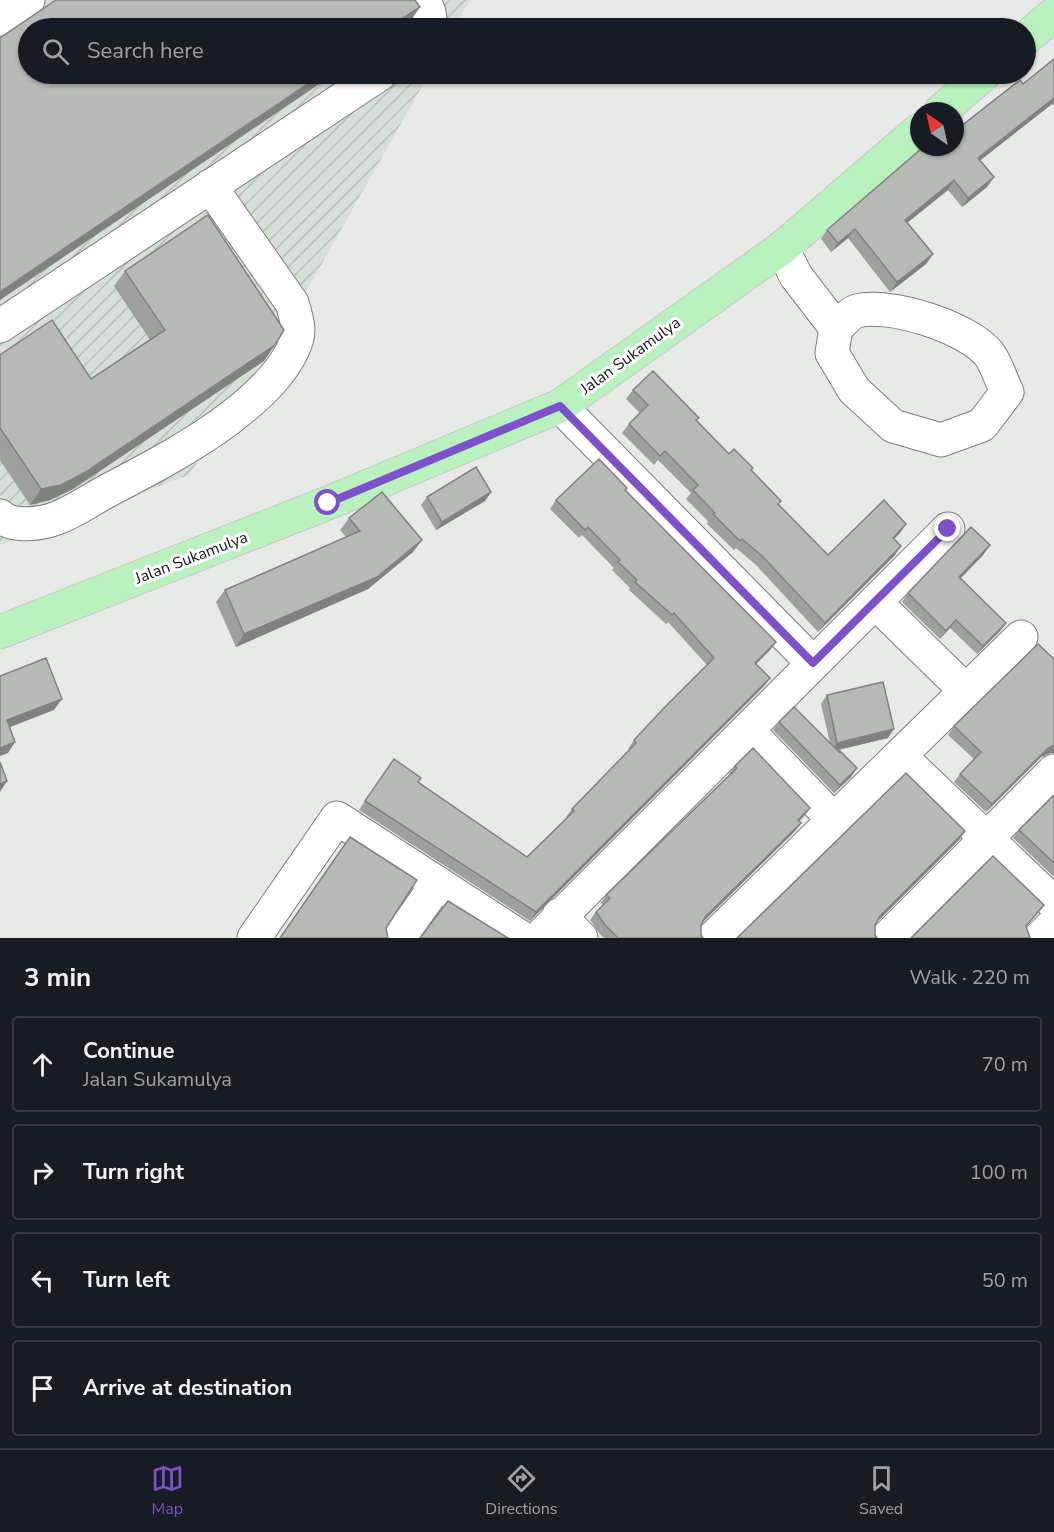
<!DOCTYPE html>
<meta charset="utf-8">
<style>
:root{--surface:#171b24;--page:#20242c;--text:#f1f3f6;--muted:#9ea1a6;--line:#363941;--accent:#7d51ca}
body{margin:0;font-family:"Nunito Sans",sans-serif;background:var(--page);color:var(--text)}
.compass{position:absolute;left:910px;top:102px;width:54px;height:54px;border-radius:50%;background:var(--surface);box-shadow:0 2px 4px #0004;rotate:326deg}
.stop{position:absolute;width:18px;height:18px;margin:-14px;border:4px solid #7d51ca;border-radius:50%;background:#fff}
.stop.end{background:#7d51ca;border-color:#fff;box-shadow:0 2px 6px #0008}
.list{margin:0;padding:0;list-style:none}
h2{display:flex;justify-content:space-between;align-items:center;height:78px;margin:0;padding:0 24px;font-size:26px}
h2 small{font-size:20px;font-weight:400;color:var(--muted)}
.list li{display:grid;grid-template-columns:39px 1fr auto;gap:18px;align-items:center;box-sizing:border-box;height:96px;margin:0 12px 12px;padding:0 12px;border:2px solid var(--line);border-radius:6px}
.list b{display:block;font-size:22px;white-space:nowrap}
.list p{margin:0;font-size:20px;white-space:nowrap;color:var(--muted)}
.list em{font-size:20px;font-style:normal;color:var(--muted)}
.icon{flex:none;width:33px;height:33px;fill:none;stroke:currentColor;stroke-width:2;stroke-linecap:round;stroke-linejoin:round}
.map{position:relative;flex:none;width:1054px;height:938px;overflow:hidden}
.search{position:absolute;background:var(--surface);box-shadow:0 2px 4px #0004;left:18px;right:18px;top:18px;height:66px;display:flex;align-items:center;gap:15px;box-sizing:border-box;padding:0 21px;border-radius:33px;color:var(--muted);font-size:22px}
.sheet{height:510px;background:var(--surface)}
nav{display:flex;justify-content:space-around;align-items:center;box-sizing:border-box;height:84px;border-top:2px solid var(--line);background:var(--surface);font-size:16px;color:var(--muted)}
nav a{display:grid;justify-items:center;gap:3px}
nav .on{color:var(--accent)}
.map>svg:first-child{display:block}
</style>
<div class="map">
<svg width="1054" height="938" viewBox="0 0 1054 938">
<defs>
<pattern id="industrial-furrows" width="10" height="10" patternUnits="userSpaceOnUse" patternTransform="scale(1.5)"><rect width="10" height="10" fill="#d6e0d7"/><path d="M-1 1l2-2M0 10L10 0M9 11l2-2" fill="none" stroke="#b7bfb8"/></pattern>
</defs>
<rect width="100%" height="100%" fill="#e7eae7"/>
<path fill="url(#industrial-furrows)" d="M0,0H470L454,28H28V74H429L303,297L189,475L0,545Z"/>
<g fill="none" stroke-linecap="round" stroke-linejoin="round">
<defs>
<g id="minor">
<path d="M423,0C429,10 432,17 428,28"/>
<path d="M0,19L28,0"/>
<path d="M782,248L796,276L836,328L832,353L854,390L893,426L941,440L982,425L1007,392C1001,380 997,365 989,354C969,328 889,302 857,311C850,313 842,323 836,328"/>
<path d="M0,326L380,74"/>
<path d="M560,406L813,663"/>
<path d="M0,516C13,528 42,524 57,518C75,511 92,499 109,490C151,468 193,446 230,418C256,398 288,370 297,338C300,327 295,314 292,303L210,186"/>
<path d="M875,602L966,691"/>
<path d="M747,730L834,820"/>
<path d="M901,757L1054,903"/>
<path d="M559,915L581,938"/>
<path d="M254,938L337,818L522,938"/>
<path d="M399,938L438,883"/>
<path d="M539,938L948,529"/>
<path d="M713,938L1021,637"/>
<path d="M887,938L1054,771"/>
<path d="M1040,938L1054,924"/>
</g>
<g id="major">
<path d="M1026,38L1054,14"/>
<path d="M941,111L984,74"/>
<path d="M0,632L328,503L560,406L782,248L919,130"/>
</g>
</defs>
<use href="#minor" stroke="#7c7f7c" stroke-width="35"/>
<use href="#major" stroke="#c7c7c7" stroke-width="35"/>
<use href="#minor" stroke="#fff" stroke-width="33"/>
<use href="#major" stroke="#b9f1bf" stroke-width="33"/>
</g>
<g fill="#9da09d">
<path d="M1054,59V106L1052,104L980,160L994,177L987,187L962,207L948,190L907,223L933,254L926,264L890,292L848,238L831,252L821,239L827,230L922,151L956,130L1023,84Z"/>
<path d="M125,271L264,361L73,489L50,500L30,505L0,460V355L91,379L150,340L114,286Z"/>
<path d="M633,390L697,421L729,454L753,468L751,470L778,505L828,555L906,524L900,533L894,539L895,555L818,632L756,565L736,548L734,550L707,524L708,521L686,499L691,493L658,460L654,465L622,433L629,424L640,413L626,399Z"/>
<path d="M626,490L770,650L756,664L770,678L764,686L530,921L359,810L365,801L418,782L527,857L567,818L566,817L572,809L629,750L628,749L634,740L707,665L668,622L666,624L629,590L630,588L612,570L614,568L582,535L579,538L550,509L556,500Z"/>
<path d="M491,492L485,501L436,530L421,505L427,497Z"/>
<path d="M349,518L413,552L368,589L236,647L216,602L225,590L346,537L340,530Z"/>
<path d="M984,554L961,578L1006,623L1000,631L977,654L950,628L940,639L902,602L908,593Z"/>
<path d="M827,695L888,738L839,750L851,777L834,793L773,730L779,722L830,743L821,704Z"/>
<path d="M954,726L1054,753H1050L1041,757L986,812L954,782L960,774L974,759L948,735Z"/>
<path d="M735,766L810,808L804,816L799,821L795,831L702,922L701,925V935L703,938H604L599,933L590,920L596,912L603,905L601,903L606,895L730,775L729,774Z"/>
<path d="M1054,795V877L1013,838L1019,830Z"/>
</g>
<g fill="#808280">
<path d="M420,7L409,23L400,28H388Z"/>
<path d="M322,74H334L0,300V292Z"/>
<path d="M1054,98V101L1052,104L972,167L978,158Z"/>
<path d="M994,177L987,187L962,207L968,198Z"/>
<path d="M954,180L948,190L898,230L905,220Z"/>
<path d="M855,229L848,238L831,252L838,243Z"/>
<path d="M933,254L926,264L890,292L897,282Z"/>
<path d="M275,345L264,361L73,489L50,500L30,505L41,489Z"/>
<path d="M491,492L485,501L436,530L442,522Z"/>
<path d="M906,524L900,533L886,547L893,538Z"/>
<path d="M422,540L413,552L368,589L236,647L244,634Z"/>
<path d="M990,545L984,554L954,585L959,577Z"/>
<path d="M901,546L895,555L818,632L825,623Z"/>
<path d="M956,620L950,628L940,639L946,631Z"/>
<path d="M1006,623L1000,631L977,654L983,646Z"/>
<path d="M776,642L770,650L749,671L755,663Z"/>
<path d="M770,678L764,686L530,921L536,912Z"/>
<path d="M62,699L54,710L0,731L7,720Z"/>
<path d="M894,729L888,738L832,751L837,743Z"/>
<path d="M15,742L8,753L0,756V748Z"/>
<path d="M1054,745V753H1050L1041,757L986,812L992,804L1047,749Z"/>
<path d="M857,768L851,777L834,793L840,785Z"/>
<path d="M7,781L0,792V784Z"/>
<path d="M810,808L804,816L792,828L798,820Z"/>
<path d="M801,823L795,831L700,925L705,917Z"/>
<path d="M965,831L960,839L874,925L880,916Z"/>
</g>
<g fill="#b7bab7" stroke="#808280" stroke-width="1.5">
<path d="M56,0H415L420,7L388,28H28V74H322L0,292V38Z"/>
<path d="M1054,59V98L978,158L994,177L968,198L954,180L905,220L933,254L897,282L855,229L838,243L827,230L921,149L922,151L928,147H955V129L956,130L1020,80L1023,84Z"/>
<path d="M208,215L284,330L275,345L84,473L61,485L41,489L0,428V355L52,320L91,379L165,330L125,271Z"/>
<path d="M653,371L699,418L696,420L729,454L734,449L753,468L751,470L781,501L778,504L828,555L884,500L906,524L893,538L901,546L825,623L762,556L742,539L740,541L713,514L715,513L693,490L698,485L665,451L660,456L629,424L648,405L633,390Z"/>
<path d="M599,459L627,488L625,490L776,642L755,663L770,678L536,912L365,801L394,759L421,778L418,782L527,857L574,811L572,809L636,743L634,740L663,709L714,658L674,613L672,615L635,582L637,580L618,562L620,560L588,527L585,530L556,500Z"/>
<path d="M476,467L491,492L442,522L427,497Z"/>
<path d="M382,492L422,540L377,577L244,634L225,590L360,531L349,518Z"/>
<path d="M971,527L990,545L959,577L1006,623L983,646L956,620L946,631L908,593Z"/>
<path d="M1038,644L1054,659V745L1047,749L992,804L960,774L981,752L954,726Z"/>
<path d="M46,658L62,699L7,720L15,742L0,748V676Z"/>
<path d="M883,682L894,729L837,743L827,695Z"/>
<path d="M794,707L840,753L839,750L857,768L840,785L779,722Z"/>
<path d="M753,748L810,808L798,820L801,823L705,917L701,925V935L703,938H618L605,925L596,912L610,898L606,895L737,768L735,766Z"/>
<path d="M0,762L7,781L0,784Z"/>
<path d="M906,773L965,831L880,916L875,925V935L877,938H737Z"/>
<path d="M1054,795V863L1019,830Z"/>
<path d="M350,837L417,880L386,928L388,938H280Z"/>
<path d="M993,856L1044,905L1026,926L1030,938H911Z"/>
<path d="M448,901L508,938H420Z"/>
</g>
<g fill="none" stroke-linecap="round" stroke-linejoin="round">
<path stroke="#7d51ca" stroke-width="8" d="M328,503L560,406L813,663L948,529"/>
</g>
<g text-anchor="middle" stroke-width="6" stroke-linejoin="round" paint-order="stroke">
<g font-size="16" fill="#161716" stroke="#fff">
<text transform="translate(630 355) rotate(-36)" y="6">Jalan Sukamulya</text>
<text transform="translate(191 557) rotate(-21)" y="6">Jalan Sukamulya</text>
</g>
</g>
</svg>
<svg class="compass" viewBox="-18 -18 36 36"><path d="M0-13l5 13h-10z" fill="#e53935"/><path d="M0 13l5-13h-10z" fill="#9ea1a6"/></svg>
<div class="stop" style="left:328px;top:503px"></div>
<div class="stop end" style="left:948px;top:529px"></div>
<div class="search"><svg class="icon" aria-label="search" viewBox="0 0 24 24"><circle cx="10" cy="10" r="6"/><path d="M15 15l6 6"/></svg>Search here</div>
</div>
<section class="sheet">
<h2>3 min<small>Walk · 220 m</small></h2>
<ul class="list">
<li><svg class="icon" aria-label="ahead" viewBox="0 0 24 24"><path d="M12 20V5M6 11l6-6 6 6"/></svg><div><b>Continue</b><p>Jalan Sukamulya</p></div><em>70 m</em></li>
<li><svg class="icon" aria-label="right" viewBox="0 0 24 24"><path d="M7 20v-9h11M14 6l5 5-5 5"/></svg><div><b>Turn right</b></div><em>100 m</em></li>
<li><svg class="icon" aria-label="left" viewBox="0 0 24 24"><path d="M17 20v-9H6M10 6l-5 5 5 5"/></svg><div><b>Turn left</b></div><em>50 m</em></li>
<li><svg class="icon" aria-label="arrive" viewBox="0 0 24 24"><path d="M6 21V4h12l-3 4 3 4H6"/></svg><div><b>Arrive at destination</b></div></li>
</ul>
</section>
<nav>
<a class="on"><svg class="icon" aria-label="map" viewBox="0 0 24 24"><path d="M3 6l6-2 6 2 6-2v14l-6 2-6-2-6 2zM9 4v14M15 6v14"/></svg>Map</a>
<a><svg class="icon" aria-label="directions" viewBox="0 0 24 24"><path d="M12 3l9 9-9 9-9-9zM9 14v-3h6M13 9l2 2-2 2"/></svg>Directions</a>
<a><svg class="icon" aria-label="saved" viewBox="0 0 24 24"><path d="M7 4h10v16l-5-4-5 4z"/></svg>Saved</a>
</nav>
